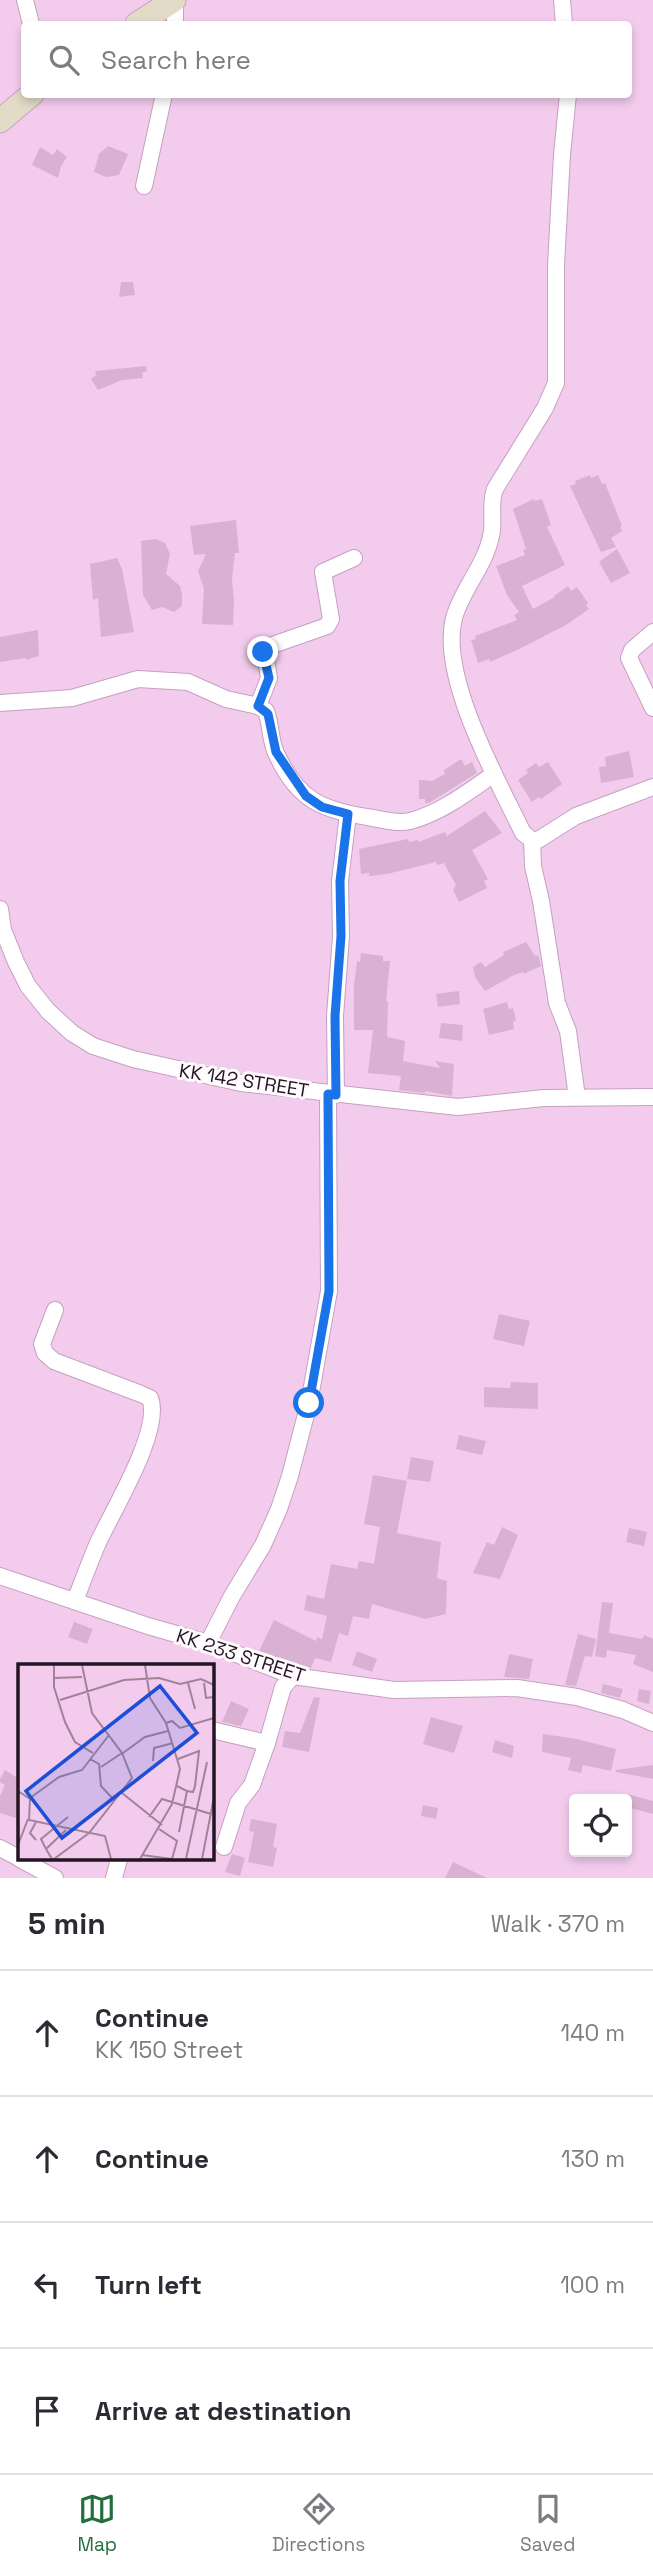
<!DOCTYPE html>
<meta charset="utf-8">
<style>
:root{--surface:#fff;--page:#f7f7f7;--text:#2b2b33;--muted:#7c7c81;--line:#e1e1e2;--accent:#236e3d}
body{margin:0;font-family:"Space Grotesk",sans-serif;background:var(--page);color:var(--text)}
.controls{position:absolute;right:21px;bottom:21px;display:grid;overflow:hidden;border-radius:7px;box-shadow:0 4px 10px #0003}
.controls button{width:63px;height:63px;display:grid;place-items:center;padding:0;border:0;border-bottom:2px solid var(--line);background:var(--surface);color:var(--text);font:35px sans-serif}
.stop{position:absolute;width:21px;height:21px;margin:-16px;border:5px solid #1a73e8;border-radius:50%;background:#fff}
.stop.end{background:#1a73e8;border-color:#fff;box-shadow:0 2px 7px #0008}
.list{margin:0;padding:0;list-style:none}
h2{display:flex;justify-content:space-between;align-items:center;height:91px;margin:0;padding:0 28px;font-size:30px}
h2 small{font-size:23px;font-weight:400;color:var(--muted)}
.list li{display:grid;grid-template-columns:46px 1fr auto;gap:21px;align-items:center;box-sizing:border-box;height:126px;padding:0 28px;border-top:2px solid var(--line)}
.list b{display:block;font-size:26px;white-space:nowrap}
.list p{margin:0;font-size:23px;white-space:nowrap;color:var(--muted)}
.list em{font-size:23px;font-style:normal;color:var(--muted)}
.icon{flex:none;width:38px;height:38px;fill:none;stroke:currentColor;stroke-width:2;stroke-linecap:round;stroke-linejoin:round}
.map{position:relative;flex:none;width:653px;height:1878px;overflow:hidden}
.search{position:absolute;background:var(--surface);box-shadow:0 4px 10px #0003;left:21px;right:21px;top:21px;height:77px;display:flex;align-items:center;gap:18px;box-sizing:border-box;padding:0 24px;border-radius:7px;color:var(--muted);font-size:26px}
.sheet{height:595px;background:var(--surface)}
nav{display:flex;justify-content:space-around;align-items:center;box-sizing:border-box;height:98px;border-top:2px solid var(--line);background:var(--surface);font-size:19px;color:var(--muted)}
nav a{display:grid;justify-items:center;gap:4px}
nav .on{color:var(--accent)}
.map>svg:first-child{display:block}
</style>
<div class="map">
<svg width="653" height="1878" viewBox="0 0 653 1878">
<rect width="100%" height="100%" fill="#f3cced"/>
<g fill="#d9b2d3">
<path d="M108,146L128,154L119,175L106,177L94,172L99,154Z"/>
<path d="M40,147L53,155L57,149L67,157L61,166L58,178L32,165Z"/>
<path d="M121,282H133L135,295L119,297Z"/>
<path d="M146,366L147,371L142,373L143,378L122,380L98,390L91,379L96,375L95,371Z"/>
<path d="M590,475L591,478L598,475L602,484L605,483L622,526L620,527L622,531L611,538L616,547L601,552L570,486L576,484L575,481Z"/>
<path d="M534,499L535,501L542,499L551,525L547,527L565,565L522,586L533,609L555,597L554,596L568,586L571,591L577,587L588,603L586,605L589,609L566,625L519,649L490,662L489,659L478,663L471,640L476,639L475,636L517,620L514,615L519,612L507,595L496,566L525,555L523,550L526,549L513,509Z"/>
<path d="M236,520L239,553H235L232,579L234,602L233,625L202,624L204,589L198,571L206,554L194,555L190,526Z"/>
<path d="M156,539L165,543L170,554L166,574L180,586L182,594V606L174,612L162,607L152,610L143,595L141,541Z"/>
<path d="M617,549L630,573L611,583L599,562Z"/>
<path d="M117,558L122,569L134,632L101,637L98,598L93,600L90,564Z"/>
<path d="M38,630L39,656L26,660V658L0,662V637Z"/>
<path d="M629,751L634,777L601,783L599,767L606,766L605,757Z"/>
<path d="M461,759L465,766L472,762L477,773L429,803H425V799H419V780L432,781L445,774L444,770Z"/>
<path d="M548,762L562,784L541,799L539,797L532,802L518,780L528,773L526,770L536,763L539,767Z"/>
<path d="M485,811L502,833L472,850L488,879L484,881L487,888L459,902L453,890L456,885L444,863L437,865L436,862L387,874L369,876V873L361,874L359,849L408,839L409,842L418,840V842L445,832L447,836Z"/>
<path d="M526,942L535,956L538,955L541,966L524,974L523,972L514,975L485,991L475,977L473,967L481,962L485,967L504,955L503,952Z"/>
<path d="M361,953L383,956V961H390L386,1001H388L387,1037L405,1041L403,1061L440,1068L435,1061L454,1064L452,1096L425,1091V1093L399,1090L401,1076L368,1073L373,1030H354V986L357,961L360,962Z"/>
<path d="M459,991L460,1004L438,1007L436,994Z"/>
<path d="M507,1002L509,1009L513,1008L516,1020L513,1022L514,1029L489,1035L483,1009Z"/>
<path d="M441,1023L463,1025L462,1041L439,1038Z"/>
<path d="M499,1314L530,1321L524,1346L493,1339Z"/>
<path d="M511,1382L538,1383V1409L484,1407V1387L510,1388Z"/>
<path d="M459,1435L486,1441L482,1455L456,1449Z"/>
<path d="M411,1457L434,1461L430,1482L407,1479Z"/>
<path d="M373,1475L407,1481L397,1533L441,1542L437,1578L447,1581L446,1614L425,1619L372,1604L369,1619L353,1616L348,1636L339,1633L331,1662L315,1658L311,1668L296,1666L259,1651L274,1620L316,1641L317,1637L322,1639L327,1616L304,1610L307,1595L324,1599L331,1564L357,1569L359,1561L374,1564L380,1527L364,1524Z"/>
<path d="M502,1527L518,1535L500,1579L473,1573L487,1542L494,1545Z"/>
<path d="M629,1528L647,1532L644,1546L626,1542Z"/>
<path d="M602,1602L613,1603L609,1633L642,1639L644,1635L653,1639V1672L633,1664L636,1655L607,1650L606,1658L595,1656Z"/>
<path d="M74,1622L93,1629L87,1644L68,1637Z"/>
<path d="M578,1634L596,1639L592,1657L585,1656L576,1686L565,1685Z"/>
<path d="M357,1651L377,1659L372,1672L352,1665Z"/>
<path d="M509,1654L533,1659L529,1679L504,1677Z"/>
<path d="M603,1684L623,1689L620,1698L601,1693Z"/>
<path d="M639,1689L651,1691L649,1704L637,1701Z"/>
<path d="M314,1697L320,1698L309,1752L282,1747L285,1731L300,1733Z"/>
<path d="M231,1701L249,1709L241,1726L222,1722Z"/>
<path d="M431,1717L463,1726L454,1753L423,1744Z"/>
<path d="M543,1734L577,1739L616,1749L611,1771L583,1765L581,1773L568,1770L571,1758L542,1752Z"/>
<path d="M495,1740L514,1746L512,1758L492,1752Z"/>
<path d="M653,1765V1779L616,1772V1770Z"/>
<path d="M5,1770L19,1779V1819L0,1813V1796L5,1785L0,1782V1779Z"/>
<path d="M627,1794L653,1801V1814L627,1807Z"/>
<path d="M423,1805L438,1808L436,1819L421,1816Z"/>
<path d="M251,1819L277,1824L273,1847L277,1848L273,1867L248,1862L254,1832L249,1831Z"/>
<path d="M232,1854L245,1858L240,1876L225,1872Z"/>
<path d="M453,1862L487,1878H445Z"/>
</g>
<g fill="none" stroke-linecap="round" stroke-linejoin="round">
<defs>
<g id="street">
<path d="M25,0L31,24"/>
<path d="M562,0L564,24"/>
<path d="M175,24V0"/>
<path d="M144,186L164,94"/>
<path d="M653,632L632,650L629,658L653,708"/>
<path d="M0,703L72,698L138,679L188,682L226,699L258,706L266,711C271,724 270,740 276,753C298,802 323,810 373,818C384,820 398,824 410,821C441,813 468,792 494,774"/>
<path d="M258,706L269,678L264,648L327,626L331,619L323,572L354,558"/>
<path d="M532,840L523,833C498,781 439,677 454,618C462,589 485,566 491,536C495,521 489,504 495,489L545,408L556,383V265L562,155L568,94"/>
<path d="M532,840L533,866L541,901L557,1003L568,1031L577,1097"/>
<path d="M532,840H538L576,816L653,787"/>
<path d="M0,909L3,930L16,962L28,986L48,1011L72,1033L93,1046L133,1059L241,1083L458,1107L544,1098L653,1097"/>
<path d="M336,1095L335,1016L341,936L340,881L348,814"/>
<path d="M55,1310L42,1344L45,1353L54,1361L141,1394L150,1398C163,1430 111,1513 97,1545C89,1564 82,1583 75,1601"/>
<path d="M0,1576L148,1626L208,1643L293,1676L394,1690L517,1688L577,1697L623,1710L653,1723"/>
<path d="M208,1643L232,1596L263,1545L279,1509L290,1476L309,1403L329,1291L328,1094"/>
<path d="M212,1730L267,1743L283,1687L293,1676"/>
<path d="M224,1847L238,1803L252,1785L267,1743"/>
<path d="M0,1848L19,1858"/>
<path d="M20,1859L55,1878"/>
<path d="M114,1878L119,1859"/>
</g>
<g id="secondary">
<path d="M137,24L174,0"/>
<path d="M0,121L32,94"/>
</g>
</defs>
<use href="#street" stroke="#c6a0c0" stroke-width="18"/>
<use href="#secondary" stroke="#c6a0c0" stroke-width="25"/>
<use href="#street" stroke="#fff" stroke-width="16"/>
<use href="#secondary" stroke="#e2dbc8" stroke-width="23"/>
</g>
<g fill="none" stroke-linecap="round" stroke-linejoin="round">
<path stroke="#1a73e8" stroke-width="9" d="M263,652L269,678L258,706L268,714L276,752L306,796L322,807L348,814L340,881L341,936L335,1016L336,1095L328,1094L329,1291L309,1403"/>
</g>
<g text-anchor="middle" stroke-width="6" stroke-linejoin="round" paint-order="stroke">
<g font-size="19" fill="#231521" stroke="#fefafd">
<text transform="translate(244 1080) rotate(9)" y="7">KK 142 STREET</text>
<text transform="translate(241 1655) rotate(18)" y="7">KK 233 STREET</text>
</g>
</g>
<g transform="translate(18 1664)">
<rect width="196" height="196" fill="#f3cced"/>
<path fill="none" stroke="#a0839b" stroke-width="2" d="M36,1V23L47,58L57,78L75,89M36,14L64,13M170,19L177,45M186,19L188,34L196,33M42,36L106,16L141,14L162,20L183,15L196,21M148,59L154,57L162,64L196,54M105,89L127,73L150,67M72,95L81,100L83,122L96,136M160,95L181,87L177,122L175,128L169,127M135,97L136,84L155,79M83,103L104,89M159,122L169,127L161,168M0,127L12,135L11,156L87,172L93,195M104,129L144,161M12,134L41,113L64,106L91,71M131,153L144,135L193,150M141,165L159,177L154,195M18,176L12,169L18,158M0,181L10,155M28,185L23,175L50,153M124,191L154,195M34,195L28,185L48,166M36,195L71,169L114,114L104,89L74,49L64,1M122,195L154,140L162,105L148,59L132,34L127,1M168,195L189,98M184,195L196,133"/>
<path fill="#1d4ed8" fill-opacity="0.15" stroke="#1d4ed8" stroke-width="3.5" d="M142,22L179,69L44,174L8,127Z"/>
<rect width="196" height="196" fill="none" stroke="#231521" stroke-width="3.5"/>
</g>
</svg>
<div class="controls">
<button><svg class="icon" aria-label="locate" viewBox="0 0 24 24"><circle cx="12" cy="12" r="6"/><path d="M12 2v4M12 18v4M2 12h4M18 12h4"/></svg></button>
</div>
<div class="stop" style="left:309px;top:1403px"></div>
<div class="stop end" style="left:263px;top:652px"></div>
<div class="search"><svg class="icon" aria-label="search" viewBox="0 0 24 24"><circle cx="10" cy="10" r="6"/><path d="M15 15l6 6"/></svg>Search here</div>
</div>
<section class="sheet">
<h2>5 min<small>Walk · 370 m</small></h2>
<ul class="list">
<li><svg class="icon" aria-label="ahead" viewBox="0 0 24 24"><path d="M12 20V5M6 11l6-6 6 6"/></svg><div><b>Continue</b><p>KK 150 Street</p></div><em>140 m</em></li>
<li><svg class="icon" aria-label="ahead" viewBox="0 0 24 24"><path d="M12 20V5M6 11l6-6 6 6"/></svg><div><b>Continue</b></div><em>130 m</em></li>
<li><svg class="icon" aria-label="left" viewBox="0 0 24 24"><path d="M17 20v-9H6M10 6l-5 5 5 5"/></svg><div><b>Turn left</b></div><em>100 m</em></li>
<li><svg class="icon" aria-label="arrive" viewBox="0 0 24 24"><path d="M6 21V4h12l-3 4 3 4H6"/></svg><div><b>Arrive at destination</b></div></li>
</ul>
</section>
<nav>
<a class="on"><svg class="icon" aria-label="map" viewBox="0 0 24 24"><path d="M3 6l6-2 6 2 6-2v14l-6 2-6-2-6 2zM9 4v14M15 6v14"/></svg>Map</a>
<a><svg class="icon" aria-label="directions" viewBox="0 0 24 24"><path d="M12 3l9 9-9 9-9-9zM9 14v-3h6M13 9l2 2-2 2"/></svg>Directions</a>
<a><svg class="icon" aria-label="saved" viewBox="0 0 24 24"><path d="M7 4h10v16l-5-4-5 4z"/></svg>Saved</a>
</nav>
